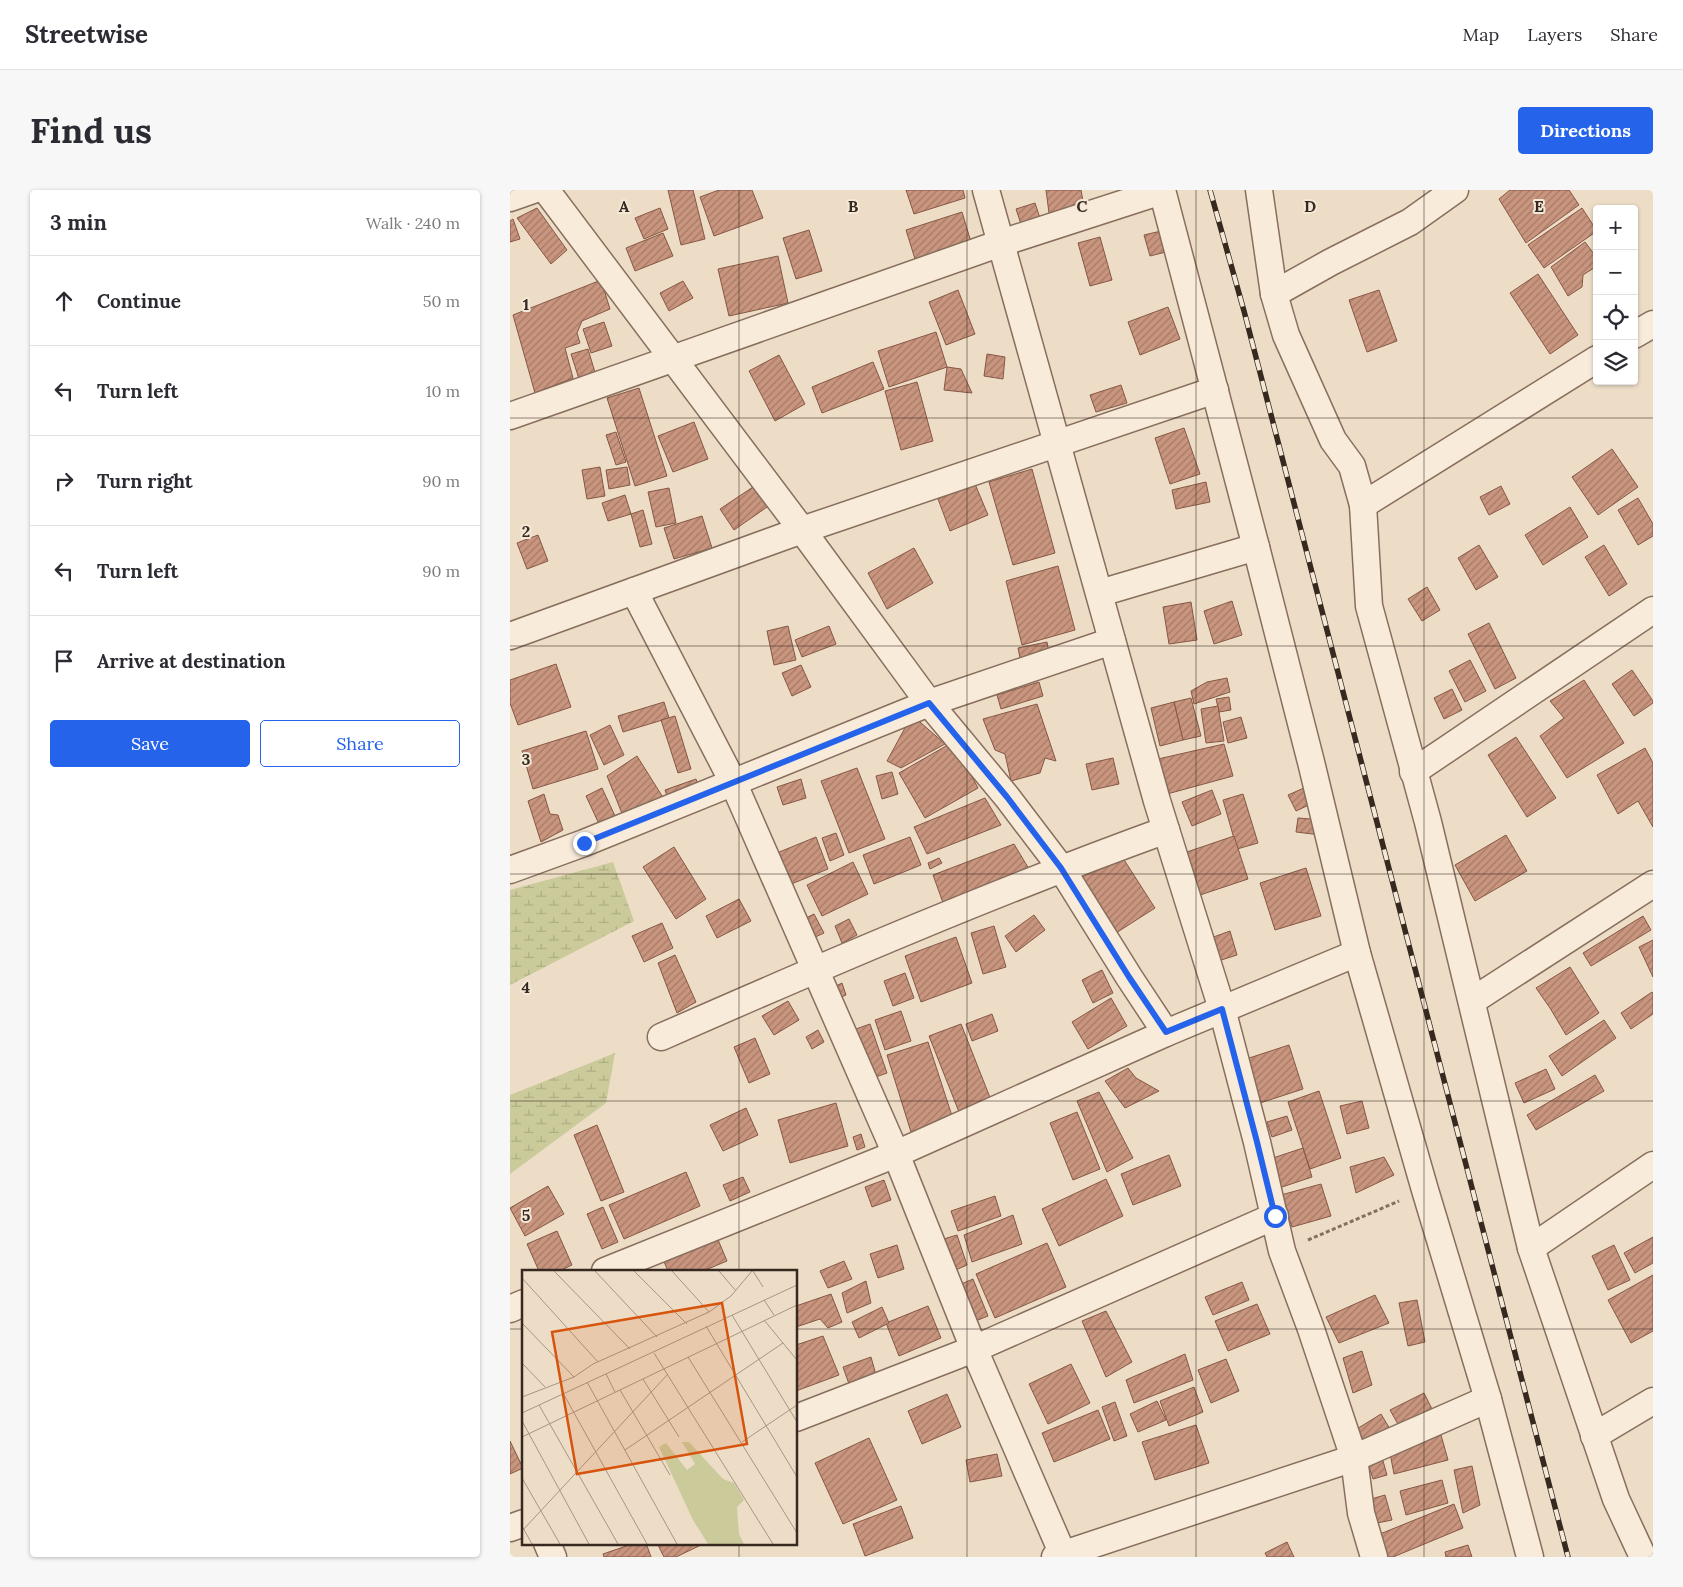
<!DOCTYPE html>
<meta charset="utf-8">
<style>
:root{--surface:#fff;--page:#f7f7f7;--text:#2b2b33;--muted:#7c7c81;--line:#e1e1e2;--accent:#2563eb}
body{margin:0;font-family:Lora,serif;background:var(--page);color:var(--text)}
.controls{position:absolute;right:15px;top:15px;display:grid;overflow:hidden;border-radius:5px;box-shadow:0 1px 4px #0004}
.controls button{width:45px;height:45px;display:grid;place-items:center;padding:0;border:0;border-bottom:1px solid var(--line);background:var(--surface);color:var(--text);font:25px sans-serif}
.stop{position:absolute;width:15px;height:15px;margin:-11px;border:4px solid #2563eb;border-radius:50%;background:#fff}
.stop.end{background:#2563eb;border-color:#fff;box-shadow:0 1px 5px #0008}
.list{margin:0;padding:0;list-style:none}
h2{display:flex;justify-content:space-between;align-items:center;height:65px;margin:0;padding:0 20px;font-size:21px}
h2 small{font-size:16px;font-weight:400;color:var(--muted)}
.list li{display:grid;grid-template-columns:32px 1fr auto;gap:15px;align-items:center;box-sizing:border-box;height:90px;padding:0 20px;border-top:1px solid var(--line)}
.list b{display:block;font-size:19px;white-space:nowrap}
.list em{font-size:16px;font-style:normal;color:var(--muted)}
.actions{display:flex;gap:10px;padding:15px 20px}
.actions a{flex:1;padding:11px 0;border:1px solid var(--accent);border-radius:5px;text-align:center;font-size:18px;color:var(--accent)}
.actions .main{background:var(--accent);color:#fff}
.icon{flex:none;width:28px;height:28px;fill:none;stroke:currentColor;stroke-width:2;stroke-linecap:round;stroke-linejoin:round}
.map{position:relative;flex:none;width:1143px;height:1367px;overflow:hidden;border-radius:5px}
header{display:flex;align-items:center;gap:30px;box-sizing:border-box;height:70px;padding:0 25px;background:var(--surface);border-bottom:1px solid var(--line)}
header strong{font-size:24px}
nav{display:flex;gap:28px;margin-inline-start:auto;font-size:18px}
.intro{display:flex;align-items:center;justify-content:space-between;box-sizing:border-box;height:120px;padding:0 30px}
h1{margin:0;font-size:35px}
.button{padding:12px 22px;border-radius:5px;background:var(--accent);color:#fff;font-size:18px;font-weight:700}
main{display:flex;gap:30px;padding:0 30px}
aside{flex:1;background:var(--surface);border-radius:5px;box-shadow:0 1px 4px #0004}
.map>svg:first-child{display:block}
</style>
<header>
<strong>Streetwise</strong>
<nav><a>Map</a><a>Layers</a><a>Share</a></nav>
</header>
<div class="intro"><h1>Find us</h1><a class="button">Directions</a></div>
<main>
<aside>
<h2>3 min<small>Walk · 240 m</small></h2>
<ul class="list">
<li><svg class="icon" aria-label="ahead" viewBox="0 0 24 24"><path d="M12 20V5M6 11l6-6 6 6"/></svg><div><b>Continue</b></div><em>50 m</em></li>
<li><svg class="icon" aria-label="left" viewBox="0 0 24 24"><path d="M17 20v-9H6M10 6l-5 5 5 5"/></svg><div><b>Turn left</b></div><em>10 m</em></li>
<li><svg class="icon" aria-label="right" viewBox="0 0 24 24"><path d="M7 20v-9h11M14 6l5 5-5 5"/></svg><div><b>Turn right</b></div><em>90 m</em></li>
<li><svg class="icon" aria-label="left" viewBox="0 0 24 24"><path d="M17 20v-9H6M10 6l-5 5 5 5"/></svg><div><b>Turn left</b></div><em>90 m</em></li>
<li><svg class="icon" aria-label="arrive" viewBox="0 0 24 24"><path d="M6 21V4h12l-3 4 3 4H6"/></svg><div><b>Arrive at destination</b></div></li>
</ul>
<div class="actions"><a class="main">Save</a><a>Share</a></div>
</aside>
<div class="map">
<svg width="1143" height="1367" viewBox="0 0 1143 1367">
<defs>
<pattern id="wetland-marsh" width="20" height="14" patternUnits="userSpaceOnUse" patternTransform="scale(1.25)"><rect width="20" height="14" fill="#caca9b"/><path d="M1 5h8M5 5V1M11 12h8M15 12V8" fill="none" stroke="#aeae85"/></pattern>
<pattern id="building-hatch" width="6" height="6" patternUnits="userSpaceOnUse" patternTransform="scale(1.25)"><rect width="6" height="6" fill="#c9957e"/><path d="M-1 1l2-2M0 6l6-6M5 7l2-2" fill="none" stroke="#a47a67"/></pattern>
</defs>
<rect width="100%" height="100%" fill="#edddc7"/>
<g fill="url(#wetland-marsh)">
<path d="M103,672L124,731L0,795V700Z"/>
<path d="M105,863L96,913L0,984V905Z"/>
</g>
<g fill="url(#building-hatch)" stroke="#865744">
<path d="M158,0H183L195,49L171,55Z"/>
<path d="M209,0H242L253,28L204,46L190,7Z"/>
<path d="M396,0H453L455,8L404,24Z"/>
<path d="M536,0H571L574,17L539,23Z"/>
<path d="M1000,0H1059L1069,15L1016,53L989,9Z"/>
<path d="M525,13L530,28L511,34L506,19Z"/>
<path d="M27,18L57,60L41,74L7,28Z"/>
<path d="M150,18L158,39L134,49L125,28Z"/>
<path d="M1072,18L1087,41L1034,78L1018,55Z"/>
<path d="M452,22L461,52L405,69L396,40Z"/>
<path d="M3,29L10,49L0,52V31Z"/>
<path d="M299,40L312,81L286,89L273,48Z"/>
<path d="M651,41L656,62L640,66L634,45Z"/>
<path d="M153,43L163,66L125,81L116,58Z"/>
<path d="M590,47L602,90L580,96L568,53Z"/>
<path d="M1075,52L1087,68V76L1073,85L1072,97L1058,106L1041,77Z"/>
<path d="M268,66L278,113L219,126L208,79Z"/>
<path d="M1028,84L1068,145L1040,164L1000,103Z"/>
<path d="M91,90L100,119L72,131L67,143L70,153L55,158L63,188L25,203L3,125Z"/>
<path d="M173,91L183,108L159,121L150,103Z"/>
<path d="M448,100L465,144L436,155L419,112Z"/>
<path d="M869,100L887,151L857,162L839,110Z"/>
<path d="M658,117L670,149L630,165L618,132Z"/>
<path d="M94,132L102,156L81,163L73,139Z"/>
<path d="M426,142L437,177L379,197L368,161Z"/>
<path d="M78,159L87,189L71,195L61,164Z"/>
<path d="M477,164L495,167L493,189L474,186Z"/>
<path d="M269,165L295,214L265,231L239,181Z"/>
<path d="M363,172L374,199L312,223L302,197Z"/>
<path d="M437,177L451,179L462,203L434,200Z"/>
<path d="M407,192L423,251L391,260L375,201Z"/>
<path d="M611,195L617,213L586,222L580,205Z"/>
<path d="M129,198L157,286L125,296L97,208Z"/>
<path d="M184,232L198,269L163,282L148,246Z"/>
<path d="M674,238L690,284L660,294L645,248Z"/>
<path d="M106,242L116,272L106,275L96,245Z"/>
<path d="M1102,259L1128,297L1088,325L1062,287Z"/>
<path d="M90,277L95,306L77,309L72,280Z"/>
<path d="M117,277L120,295L99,299L96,280Z"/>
<path d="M522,279L545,363L503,375L479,292Z"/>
<path d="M696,292L700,312L666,319L662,300Z"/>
<path d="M465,294L478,325L440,341L428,309Z"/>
<path d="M246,295L260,315L224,340L210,319Z"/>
<path d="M991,296L1000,314L979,325L970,307Z"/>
<path d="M159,298L166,333L146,337L138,302Z"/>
<path d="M115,305L121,324L98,331L92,313Z"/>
<path d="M1128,308L1143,334V346L1128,355L1108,320Z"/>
<path d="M1060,317L1078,347L1033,375L1015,345Z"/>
<path d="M133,320L142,354L130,357L121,324Z"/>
<path d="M192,326L202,358L164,369L154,338Z"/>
<path d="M28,345L38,371L17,379L7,353Z"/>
<path d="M969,355L988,387L966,400L948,368Z"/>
<path d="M1094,355L1117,394L1099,406L1075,367Z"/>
<path d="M404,358L423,393L377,419L358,383Z"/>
<path d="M548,376L565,440L512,455L496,391Z"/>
<path d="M917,397L930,420L912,431L898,409Z"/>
<path d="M722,411L732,445L704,454L694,421Z"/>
<path d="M681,412L687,450L659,454L653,417Z"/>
<path d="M979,433L1006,488L985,499L958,444Z"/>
<path d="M278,436L286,470L264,475L257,441Z"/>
<path d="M319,436L326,454L292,467L285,450Z"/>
<path d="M537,452L543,482L514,488L508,458Z"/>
<path d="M960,470L976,501L955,512L939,481Z"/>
<path d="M46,474L61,517L8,535L0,513V490Z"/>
<path d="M291,475L301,497L282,506L272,483Z"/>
<path d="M1122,480L1143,511V513L1124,526L1102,494Z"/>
<path d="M717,488L720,502L684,514L681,501L697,492Z"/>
<path d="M1074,490L1114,553L1057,588L1030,546L1054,528L1040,511Z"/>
<path d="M529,492L533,506L491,519L487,505Z"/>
<path d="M942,499L952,520L934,529L924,508Z"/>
<path d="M719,507L721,520L709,522L706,509Z"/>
<path d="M681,508L691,546L673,550L664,512Z"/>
<path d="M154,512L159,528L113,542L108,526Z"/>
<path d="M664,512L673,550L650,556L641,518Z"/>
<path d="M527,514L546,571L535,568L530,583L501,591L495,564L485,560L473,529Z"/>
<path d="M708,516L714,551L696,553L691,519Z"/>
<path d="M402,525L435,554L391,578L377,571Z"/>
<path d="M165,526L181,579L168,583L151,530Z"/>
<path d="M731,527L737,548L718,553L713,532Z"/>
<path d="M100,535L114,565L94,575L80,545Z"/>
<path d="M76,541L88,579L23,599L12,561Z"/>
<path d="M1006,547L1046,608L1017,627L978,565Z"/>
<path d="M443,552L468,598L415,628L389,583Z"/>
<path d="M714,554L723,586L657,604L648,569Z"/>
<path d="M1135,558L1143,573V637L1128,611L1108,624L1087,585Z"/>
<path d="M127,566L154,609L115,631L97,586Z"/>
<path d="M603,568L609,594L582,600L576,574Z"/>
<path d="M347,578L375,649L339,663L311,591Z"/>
<path d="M382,582L388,604L372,609L366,586Z"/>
<path d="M186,589L191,603L160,614L155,600Z"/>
<path d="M291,589L296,608L273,615L267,597Z"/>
<path d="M92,598L106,628L90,636L76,606Z"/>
<path d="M794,598L801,614L786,621L778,605Z"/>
<path d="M702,600L711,624L682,636L672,612Z"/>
<path d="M34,604L40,624L48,625L53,640L31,652L18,611Z"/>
<path d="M733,604L748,653L727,659L713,610Z"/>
<path d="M475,608L491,635L417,664L404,637Z"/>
<path d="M788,628L813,630L811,645L786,642Z"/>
<path d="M326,643L334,665L320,671L312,648Z"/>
<path d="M996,645L1017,681L965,711L945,675Z"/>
<path d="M724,646L738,689L684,707L671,664Z"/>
<path d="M306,647L318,679L274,697L262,665Z"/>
<path d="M400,647L411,675L364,694L353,665Z"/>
<path d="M504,654L522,684L436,721L423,685Z"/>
<path d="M164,657L196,709L166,729L133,677Z"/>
<path d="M609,662L645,718L606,743L570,688Z"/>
<path d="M429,668L432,673L420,679L418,673Z"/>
<path d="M343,672L358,704L312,726L297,695Z"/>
<path d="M796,678L811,726L765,740L750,693Z"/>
<path d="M229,709L241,731L207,748L196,726Z"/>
<path d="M304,724L314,743L301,749L292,730Z"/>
<path d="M524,725L535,740L506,762L495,746Z"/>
<path d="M1133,726L1141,740L1081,776L1073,763Z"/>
<path d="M339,729L347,745L332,753L325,736Z"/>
<path d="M152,733L163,758L134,772L122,746Z"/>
<path d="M484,736L496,777L473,784L461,743Z"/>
<path d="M720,741L727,765L705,772L698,749Z"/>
<path d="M446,747L462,793L411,812L395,766Z"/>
<path d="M1143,750V787L1129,757Z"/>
<path d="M165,765L186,812L167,823L148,773Z"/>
<path d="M1060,777L1089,823L1056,845L1040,818L1026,798Z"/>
<path d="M592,780L603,803L583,813L572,790Z"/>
<path d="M395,783L404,808L383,816L374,791Z"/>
<path d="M332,793L336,805L329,808L324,797Z"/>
<path d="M1142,802L1143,804V824L1121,839L1111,823Z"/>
<path d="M601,808L617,836L578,859L562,832Z"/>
<path d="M278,811L289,830L264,845L252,826Z"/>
<path d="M391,821L401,851L375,860L365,830Z"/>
<path d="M482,824L488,841L462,851L456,834Z"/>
<path d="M1094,830L1106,848L1052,886L1039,866Z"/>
<path d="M360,834L377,883L360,889L343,840Z"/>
<path d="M451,834L481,910L449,922L419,846Z"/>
<path d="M308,840L314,852L302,859L296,847Z"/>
<path d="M245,848L260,884L239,893L224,857Z"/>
<path d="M418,852L443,929L401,942L377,865Z"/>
<path d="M779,855L793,899L744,915L730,871Z"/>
<path d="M618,878L626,888L649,901L615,918L595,891Z"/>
<path d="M1036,879L1045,899L1014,913L1005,893Z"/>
<path d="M1085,885L1094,901L1026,940L1017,925Z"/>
<path d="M809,901L831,968L800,979L778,912Z"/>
<path d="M589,902L623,968L597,982L567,911Z"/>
<path d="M852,911L859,938L837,944L830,916Z"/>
<path d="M326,913L338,956L280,973L268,930Z"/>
<path d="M236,918L248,945L213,961L200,935Z"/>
<path d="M567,922L590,979L563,990L540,933Z"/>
<path d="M777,926L782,940L762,947L757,932Z"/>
<path d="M87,935L114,1002L91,1011L64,945Z"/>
<path d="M351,944L355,957L347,960L343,947Z"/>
<path d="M793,958L802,987L766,999L757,970Z"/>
<path d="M659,965L671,996L623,1015L611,984Z"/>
<path d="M874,967L884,985L846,1003L840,977Z"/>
<path d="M176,982L190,1016L114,1049L99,1015Z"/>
<path d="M233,987L240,1002L220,1011L213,995Z"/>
<path d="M596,989L613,1026L549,1056L532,1019Z"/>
<path d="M374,990L381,1010L362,1017L355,997Z"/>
<path d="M811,994L821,1026L782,1037L771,1005Z"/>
<path d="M38,996L54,1024L15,1046L0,1018Z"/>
<path d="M485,1006L491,1026L448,1041L441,1021Z"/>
<path d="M93,1017L108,1052L92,1059L77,1024Z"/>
<path d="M503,1025L512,1054L462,1072L454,1045Z"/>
<path d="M47,1041L62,1075L49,1081H29L17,1054Z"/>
<path d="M206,1045L217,1071L193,1081H158L152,1067Z"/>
<path d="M447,1045L457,1075L441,1082L427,1051Z"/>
<path d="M1143,1047V1073L1125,1083L1114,1063Z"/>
<path d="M537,1053L556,1097L485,1128L466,1084Z"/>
<path d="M387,1055L394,1079L368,1088L360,1064Z"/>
<path d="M1104,1055L1120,1090L1098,1100L1082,1066Z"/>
<path d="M334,1071L342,1089L318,1098L310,1081Z"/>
<path d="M1143,1085V1141L1121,1153L1098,1110Z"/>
<path d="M463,1089L478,1126L458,1134L444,1097Z"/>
<path d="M356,1091L361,1113L337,1123L332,1103Z"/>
<path d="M732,1092L739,1110L703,1125L695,1107Z"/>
<path d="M321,1104L332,1132L318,1138L310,1129L286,1137V1116Z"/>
<path d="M865,1105L879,1133L829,1153L816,1127Z"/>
<path d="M907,1110L915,1152L898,1156L889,1113Z"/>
<path d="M747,1114L760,1144L718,1161L705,1131Z"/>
<path d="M418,1116L431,1148L389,1166L376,1133Z"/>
<path d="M372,1117L379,1133L349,1148L342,1132Z"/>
<path d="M596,1121L622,1172L596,1187L572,1131Z"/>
<path d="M313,1146L329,1185L286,1201V1155Z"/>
<path d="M852,1161L862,1195L843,1203L833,1168Z"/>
<path d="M675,1164L683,1190L624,1213L616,1190Z"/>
<path d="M361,1167L366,1185L339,1194L333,1177Z"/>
<path d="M716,1169L729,1201L701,1213L688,1180Z"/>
<path d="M561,1174L580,1213L538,1234L519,1194Z"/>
<path d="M684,1197L693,1222L659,1236L650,1211Z"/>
<path d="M914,1203L924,1223L889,1236L880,1220Z"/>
<path d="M437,1204L451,1237L412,1254L398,1221Z"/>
<path d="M647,1211L656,1230L628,1242L620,1224Z"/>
<path d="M605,1212L617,1246L604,1251L592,1217Z"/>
<path d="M588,1220L600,1249L544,1272L532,1243Z"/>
<path d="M871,1224L880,1239L851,1257L842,1242Z"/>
<path d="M686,1235L699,1273L645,1290L632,1252Z"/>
<path d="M931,1245L938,1270L884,1284L879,1258Z"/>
<path d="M359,1248L387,1310L333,1334L305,1273Z"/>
<path d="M0,1251L13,1278L0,1284Z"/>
<path d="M487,1264L492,1286L460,1292L456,1270Z"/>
<path d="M871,1264L877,1285L863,1289L856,1268Z"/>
<path d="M962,1276L970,1315L953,1323L944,1280Z"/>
<path d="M932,1290L938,1313L896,1325L890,1301Z"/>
<path d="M875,1305L882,1330L867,1333L861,1309Z"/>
<path d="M944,1314L953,1338L883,1367H871L865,1346Z"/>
<path d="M391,1316L403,1348L355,1366L343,1334Z"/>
<path d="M777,1352L784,1367H757L755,1363Z"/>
<path d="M125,1353H136L141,1367H94L93,1364Z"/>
<path d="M147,1353H191V1355L166,1367H154Z"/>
<path d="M958,1355L962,1367H936L935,1362Z"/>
</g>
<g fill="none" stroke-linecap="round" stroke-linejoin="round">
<defs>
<g id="street">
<path d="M36,0L292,340L419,513L497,607L551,678L619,787L656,843"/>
<path d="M476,0L647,611L712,819L747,952L772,1061L801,1139L844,1268L851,1323L864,1367"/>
<path d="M652,0L746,357L801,572L847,763L915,1000L978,1209L1020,1367"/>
<path d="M749,0L764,104L776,145L823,250L842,276L853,315L859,416L918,632L1021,1058L1106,1309L1133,1367"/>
<path d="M0,8L23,0"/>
<path d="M764,104L821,72L900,32L945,0"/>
<path d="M1124,145L1143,134"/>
<path d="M0,226L491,53L652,1"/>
<path d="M853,315L1087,169"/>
<path d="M124,401L223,592L386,964L464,1159L554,1367"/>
<path d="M590,403L746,357"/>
<path d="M0,446L292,340L705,200"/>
<path d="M903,582L1143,420"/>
<path d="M0,680L74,653L419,513L602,451"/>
<path d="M962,811L1143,694"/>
<path d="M151,847C317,774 485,702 656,640"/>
<path d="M1021,1058L1143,975"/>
<path d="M95,1081L386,964L656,843L847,763"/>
<path d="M0,1119L14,1113"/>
<path d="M286,1228L464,1159L765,1026"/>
<path d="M1084,1246L1143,1211"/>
<path d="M0,1338L14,1333"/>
<path d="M37,1353L43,1367"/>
<path d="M545,1367L844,1268L978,1209"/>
</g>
</defs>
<use href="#street" stroke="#886f5d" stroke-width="29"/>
<path stroke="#886f5d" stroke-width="3" stroke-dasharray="4 2.5" stroke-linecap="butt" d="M798,1050L889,1011"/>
<use href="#street" stroke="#f8ebda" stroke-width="26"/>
<defs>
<path id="rail" d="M700,0L734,121L1058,1367"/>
</defs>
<use href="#rail" stroke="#382920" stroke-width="5.5"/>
<use href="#rail" stroke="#f4e8d6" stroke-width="4" stroke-dasharray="11" stroke-linecap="butt"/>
</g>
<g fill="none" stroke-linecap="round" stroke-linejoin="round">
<path stroke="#2563eb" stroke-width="6" d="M74,653L419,513L497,607L551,678L619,787L656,842L712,819L747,952L765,1026"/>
</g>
<path fill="none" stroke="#382920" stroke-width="1" stroke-opacity="0.55" d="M229,0V1081M457,0V1367M686,0V1367M914,0V1367M0,228H1143M0,456H1143M0,684H1143M0,911H1143M0,1139H14M286,1139H1143M229,1353V1367"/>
<g transform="translate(12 1080)">
<rect width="275" height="275" fill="#edddc7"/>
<path d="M160,172H167L201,209L212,213L222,230L215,237L217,264L222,274H186L171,250L137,177L144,173L165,200L173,194Z" fill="#caca9b"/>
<path fill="none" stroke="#a59584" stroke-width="1" d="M32,1L108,79M73,1L135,67M112,1L165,54M150,1L187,42M197,1L214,21M231,1L241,17M0,8L76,92M242,30L252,45M210,45L275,152M242,50L275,90M0,53L52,107M184,56L275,207M132,83L251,274M166,87L275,263M0,93L23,117M84,104L93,122M121,109L157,167M65,112L155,274M98,120L148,205M41,123L125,274M0,127L52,107L71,94L187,42L209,26L230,1M17,135L96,274M0,143L275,15M0,151L67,274M0,167L275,35M220,172L275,135M103,180L261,73M0,208L38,274M0,256L10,274M0,261L146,104"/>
<path fill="#d6540e" fill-opacity="0.15" stroke="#d6540e" stroke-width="2.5" d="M200,33L225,174L55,204L30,62Z"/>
<rect width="275" height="275" fill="none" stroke="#382920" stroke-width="2.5"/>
</g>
<g font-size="16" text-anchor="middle" font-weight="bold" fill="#382920" stroke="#f4e8d6" stroke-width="4" stroke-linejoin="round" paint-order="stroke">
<text x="114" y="22">A</text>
<text x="343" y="22">B</text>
<text x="572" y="22">C</text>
<text x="800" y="22">D</text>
<text x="1029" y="22">E</text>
<text x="16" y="120">1</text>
<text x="16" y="347">2</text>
<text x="16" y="575">3</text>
<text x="16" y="803">4</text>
<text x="16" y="1031">5</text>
</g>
</svg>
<div class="controls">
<button>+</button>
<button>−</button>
<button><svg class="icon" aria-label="locate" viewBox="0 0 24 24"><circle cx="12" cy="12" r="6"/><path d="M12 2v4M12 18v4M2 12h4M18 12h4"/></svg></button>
<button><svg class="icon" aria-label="layers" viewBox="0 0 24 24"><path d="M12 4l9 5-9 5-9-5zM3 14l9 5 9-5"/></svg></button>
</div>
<div class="stop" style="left:765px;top:1026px"></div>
<div class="stop end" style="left:74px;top:653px"></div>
</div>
</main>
